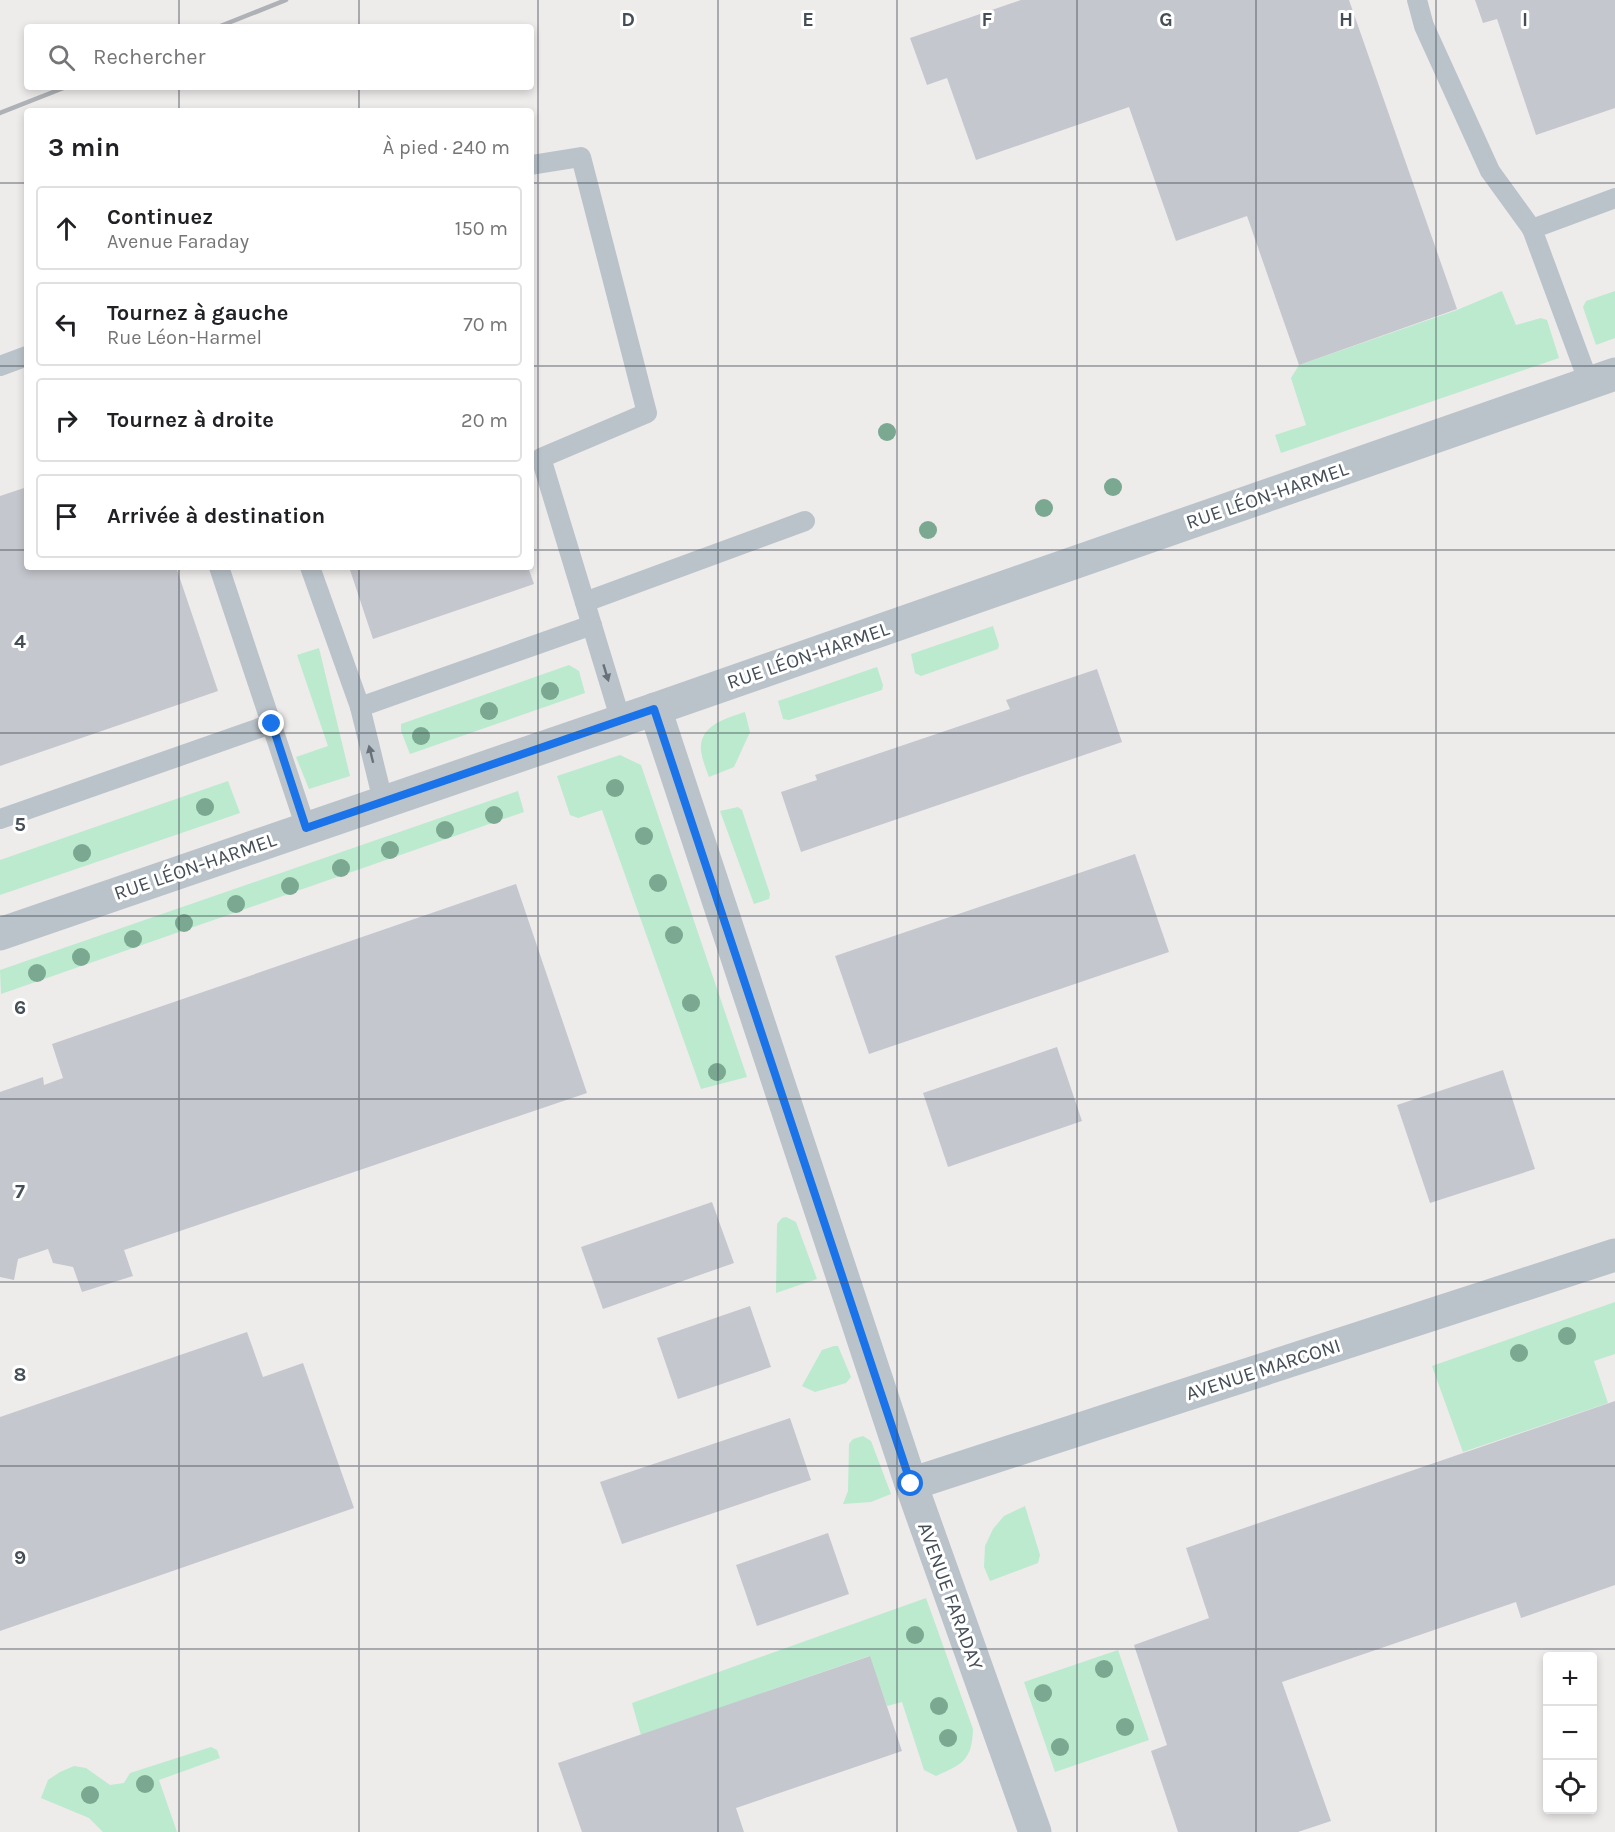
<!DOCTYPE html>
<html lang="fr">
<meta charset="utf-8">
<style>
:root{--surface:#fff;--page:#f6f6f6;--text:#202124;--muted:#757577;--line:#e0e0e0}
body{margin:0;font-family:Karla,sans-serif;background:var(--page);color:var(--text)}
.controls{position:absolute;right:18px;bottom:18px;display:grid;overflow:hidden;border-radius:6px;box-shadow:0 3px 9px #0003}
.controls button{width:54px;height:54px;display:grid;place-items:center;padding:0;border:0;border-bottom:2px solid var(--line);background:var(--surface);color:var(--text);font:30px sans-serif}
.stop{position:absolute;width:18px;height:18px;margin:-14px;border:4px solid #1a73e8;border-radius:50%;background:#fff}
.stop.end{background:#1a73e8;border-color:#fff;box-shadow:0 2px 6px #0008}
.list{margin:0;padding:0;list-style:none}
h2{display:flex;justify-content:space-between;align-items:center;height:78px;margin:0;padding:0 24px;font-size:26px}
h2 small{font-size:20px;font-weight:400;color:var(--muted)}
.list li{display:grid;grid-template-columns:39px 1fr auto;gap:18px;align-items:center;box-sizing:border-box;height:84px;margin:0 12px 12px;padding:0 12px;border:2px solid var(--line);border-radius:6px}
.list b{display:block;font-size:22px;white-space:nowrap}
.list p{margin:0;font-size:20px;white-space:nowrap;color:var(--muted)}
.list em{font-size:20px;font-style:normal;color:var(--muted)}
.icon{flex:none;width:33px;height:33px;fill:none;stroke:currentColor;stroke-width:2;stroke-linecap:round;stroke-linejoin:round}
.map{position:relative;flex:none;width:1615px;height:1832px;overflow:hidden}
.search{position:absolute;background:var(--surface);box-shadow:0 3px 9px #0003;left:24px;top:24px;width:510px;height:66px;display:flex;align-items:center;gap:15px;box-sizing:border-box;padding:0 21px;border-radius:6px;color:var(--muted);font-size:22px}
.panel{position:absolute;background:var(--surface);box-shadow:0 3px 9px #0003;left:24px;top:108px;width:510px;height:462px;border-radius:6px}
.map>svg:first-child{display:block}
</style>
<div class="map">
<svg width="1615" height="1832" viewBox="0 0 1615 1832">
<rect width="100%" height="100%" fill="#eeebeb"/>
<g fill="#bbeace">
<path d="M1502,291L1516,325L1541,318L1547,320L1559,358L1281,453L1275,435L1306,425L1291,378L1299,365L1457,310Z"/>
<path d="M1615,291V338L1596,345L1583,307L1586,301Z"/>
<path d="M993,626L999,645L998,649L921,676L915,673L911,654Z"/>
<path d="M319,648L350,776L309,789L296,757L328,746L297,655Z"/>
<path d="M569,665L579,671L585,693L410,754L401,731V724Z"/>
<path d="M877,667L883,685L882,690L789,720L783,719L778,701Z"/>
<path d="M745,712L750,732L734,767L709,777C706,769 702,759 701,750C699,725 727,718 745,712Z"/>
<path d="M620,755L641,765L747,1077L701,1089L602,810L578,818L570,815L557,776Z"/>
<path d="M228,781L240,813L0,895V860Z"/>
<path d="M518,791L524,812L1,994L0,970Z"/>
<path d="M738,807L742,810L770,894L769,899L754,904L720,811Z"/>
<path d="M786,1217L796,1222L817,1279L776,1293L777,1224L782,1218Z"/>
<path d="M1615,1302V1354L1594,1361L1608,1403L1463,1452L1432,1366Z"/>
<path d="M834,1346H838L851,1377L846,1383L815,1392L802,1386L822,1350Z"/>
<path d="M863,1436L871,1441L891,1494L871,1502L843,1504L848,1491L849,1444L853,1439Z"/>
<path d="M1025,1506L1040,1555L1038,1563L990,1581L984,1567L985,1546L993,1529L1004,1516Z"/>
<path d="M926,1598L973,1729C972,1760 963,1764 936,1776L924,1770L902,1702L887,1706L869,1656L641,1735L632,1703Z"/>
<path d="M1118,1650L1149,1740L1055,1772L1024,1682Z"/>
<path d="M211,1747L217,1750L220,1758L159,1780L177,1832H103L89,1818L41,1798L48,1780L60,1772L74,1766L86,1768L110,1785L124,1783L130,1773Z"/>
</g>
<g fill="#c5c7ce">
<path d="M1021,0H1349L1457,309L1299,365L1247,216L1176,241L1129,107L976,160L947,78L927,85L910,38Z"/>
<path d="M1475,0H1615V108L1536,135L1497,19L1483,23Z"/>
<path d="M27,487V567H176L218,691L0,766V496Z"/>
<path d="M349,567H528L534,584L373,639Z"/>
<path d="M1097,669L1122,742L801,852L781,792L817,780L815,775L1010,709L1006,700Z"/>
<path d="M1135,854L1169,952L869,1054L835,956Z"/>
<path d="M516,884L587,1093L124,1250L133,1276L82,1292L73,1267L53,1263L48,1249L18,1259L14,1280L0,1277V1092L43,1077L44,1085L63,1078L52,1044Z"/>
<path d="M1057,1047L1082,1121L948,1167L923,1093Z"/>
<path d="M1503,1070L1535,1169L1430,1203L1397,1105Z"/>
<path d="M712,1202L734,1263L603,1309L581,1247Z"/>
<path d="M750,1306L771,1367L678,1399L657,1338Z"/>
<path d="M247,1332L263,1377L303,1363L354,1508L0,1631V1417Z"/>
<path d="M1615,1401V1585L1521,1618L1516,1602L1282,1682L1331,1821L1298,1832H1178L1151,1751L1167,1745L1134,1645L1209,1618L1186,1548Z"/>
<path d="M790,1418L811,1480L622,1544L600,1482Z"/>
<path d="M828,1533L849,1594L757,1626L736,1565Z"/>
<path d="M870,1656L902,1751L736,1808L744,1832H582L558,1763Z"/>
</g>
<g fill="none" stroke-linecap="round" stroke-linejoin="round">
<g stroke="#bac3ca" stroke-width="20">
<path d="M1417,0L1424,26L1490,171L1532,229"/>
<path d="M531,165L581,157L647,413L541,458L621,721"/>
<path d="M0,366L27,356"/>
<path d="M1589,383L1532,229L1615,198"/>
<path d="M219,567L306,828"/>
<path d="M310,567L360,707L383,801"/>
<path d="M585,602L805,521"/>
<path d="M360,707L592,625"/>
<path d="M0,819L271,724"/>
</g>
<g stroke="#bac3ca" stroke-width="33">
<path d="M655,709L911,1484L1035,1832"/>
<path d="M0,934L655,709L1615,374"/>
<path d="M911,1484L1615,1255"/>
</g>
<g stroke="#aeb1b5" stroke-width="4.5">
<path d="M218,27L286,0"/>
<path d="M0,113L66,87"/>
</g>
</g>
<g fill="#7aa891">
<circle cx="887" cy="432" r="9"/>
<circle cx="1113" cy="487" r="9"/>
<circle cx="1044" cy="508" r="9"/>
<circle cx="928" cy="530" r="9"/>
<circle cx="550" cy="691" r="9"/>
<circle cx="489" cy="711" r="9"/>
<circle cx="421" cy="736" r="9"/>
<circle cx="615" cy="788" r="9"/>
<circle cx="205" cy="807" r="9"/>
<circle cx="494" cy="815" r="9"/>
<circle cx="445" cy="830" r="9"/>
<circle cx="644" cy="836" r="9"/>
<circle cx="390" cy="850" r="9"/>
<circle cx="82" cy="853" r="9"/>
<circle cx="341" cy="868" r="9"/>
<circle cx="658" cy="883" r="9"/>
<circle cx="290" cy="886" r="9"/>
<circle cx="236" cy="904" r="9"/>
<circle cx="184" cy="923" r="9"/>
<circle cx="674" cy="935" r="9"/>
<circle cx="133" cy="939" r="9"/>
<circle cx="81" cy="957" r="9"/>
<circle cx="37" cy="973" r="9"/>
<circle cx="691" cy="1003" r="9"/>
<circle cx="717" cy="1072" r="9"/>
<circle cx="1567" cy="1336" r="9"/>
<circle cx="1519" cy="1353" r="9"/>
<circle cx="915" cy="1635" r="9"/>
<circle cx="1104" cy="1669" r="9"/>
<circle cx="1043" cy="1693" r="9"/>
<circle cx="939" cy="1706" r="9"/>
<circle cx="1125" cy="1727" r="9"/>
<circle cx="948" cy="1738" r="9"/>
<circle cx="1060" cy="1747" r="9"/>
<circle cx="145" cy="1784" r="9"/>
<circle cx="90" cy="1795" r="9"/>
</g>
<defs><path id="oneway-solid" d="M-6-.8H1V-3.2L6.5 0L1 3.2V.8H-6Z" transform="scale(1.5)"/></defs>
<g fill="#68717a">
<use href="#oneway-solid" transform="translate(606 673) rotate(73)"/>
<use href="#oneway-solid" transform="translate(371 754) rotate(-104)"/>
</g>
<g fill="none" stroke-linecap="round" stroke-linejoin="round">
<path stroke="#1a73e8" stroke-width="8" d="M272,724L306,828L654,709L911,1484"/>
</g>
<path fill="none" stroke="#454e57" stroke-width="1.5" stroke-opacity="0.55" d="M179,0V27M359,0V27M538,0V1832M718,0V1832M897,0V1832M1077,0V1832M1256,0V1832M1436,0V1832M179,87V111M359,87V111M0,183H27M531,183H1615M0,366H27M531,366H1615M0,550H27M531,550H1615M179,567V1832M359,567V1832M0,733H1615M0,916H1615M0,1099H1615M0,1282H1615M0,1466H1615M0,1649H1615"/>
<g text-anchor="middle" stroke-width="6" stroke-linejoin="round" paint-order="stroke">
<g font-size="20" fill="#454e57" stroke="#fff">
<text transform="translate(1267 495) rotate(-19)" y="7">RUE LÉON-HARMEL</text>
<text transform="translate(808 655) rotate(-19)" y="7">RUE LÉON-HARMEL</text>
<text transform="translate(195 866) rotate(-19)" y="7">RUE LÉON-HARMEL</text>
<text transform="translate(1263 1369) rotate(-18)" y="7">AVENUE MARCONI</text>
<text transform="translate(951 1596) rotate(70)" y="7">AVENUE FARADAY</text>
</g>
</g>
<g font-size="20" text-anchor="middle" font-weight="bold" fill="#454e57" stroke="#fff" stroke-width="6" stroke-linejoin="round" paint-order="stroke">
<text x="628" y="26">D</text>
<text x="808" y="26">E</text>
<text x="987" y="26">F</text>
<text x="1166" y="26">G</text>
<text x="1346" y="26">H</text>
<text x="1525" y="26">I</text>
<text x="20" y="648">4</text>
<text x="20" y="831">5</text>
<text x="20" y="1014">6</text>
<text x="20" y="1198">7</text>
<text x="20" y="1381">8</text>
<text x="20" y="1564">9</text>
</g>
</svg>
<div class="controls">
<button>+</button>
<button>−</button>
<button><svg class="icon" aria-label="locate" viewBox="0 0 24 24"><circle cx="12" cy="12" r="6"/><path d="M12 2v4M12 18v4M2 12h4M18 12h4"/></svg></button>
</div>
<div class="stop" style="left:911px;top:1484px"></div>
<div class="stop end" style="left:272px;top:724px"></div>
<div class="search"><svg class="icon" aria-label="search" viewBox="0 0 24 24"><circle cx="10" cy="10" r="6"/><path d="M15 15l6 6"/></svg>Rechercher</div>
<section class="panel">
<h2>3 min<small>À pied · 240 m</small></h2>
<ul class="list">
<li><svg class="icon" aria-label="ahead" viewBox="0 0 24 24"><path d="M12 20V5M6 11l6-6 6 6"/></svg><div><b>Continuez</b><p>Avenue Faraday</p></div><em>150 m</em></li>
<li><svg class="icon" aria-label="left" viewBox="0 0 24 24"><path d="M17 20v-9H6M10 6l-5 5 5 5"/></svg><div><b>Tournez à gauche</b><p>Rue Léon-Harmel</p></div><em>70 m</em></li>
<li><svg class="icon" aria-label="right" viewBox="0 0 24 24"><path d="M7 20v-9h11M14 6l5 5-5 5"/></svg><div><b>Tournez à droite</b></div><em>20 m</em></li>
<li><svg class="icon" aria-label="arrive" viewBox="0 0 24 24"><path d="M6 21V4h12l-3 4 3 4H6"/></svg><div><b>Arrivée à destination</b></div></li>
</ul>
</section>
</div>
